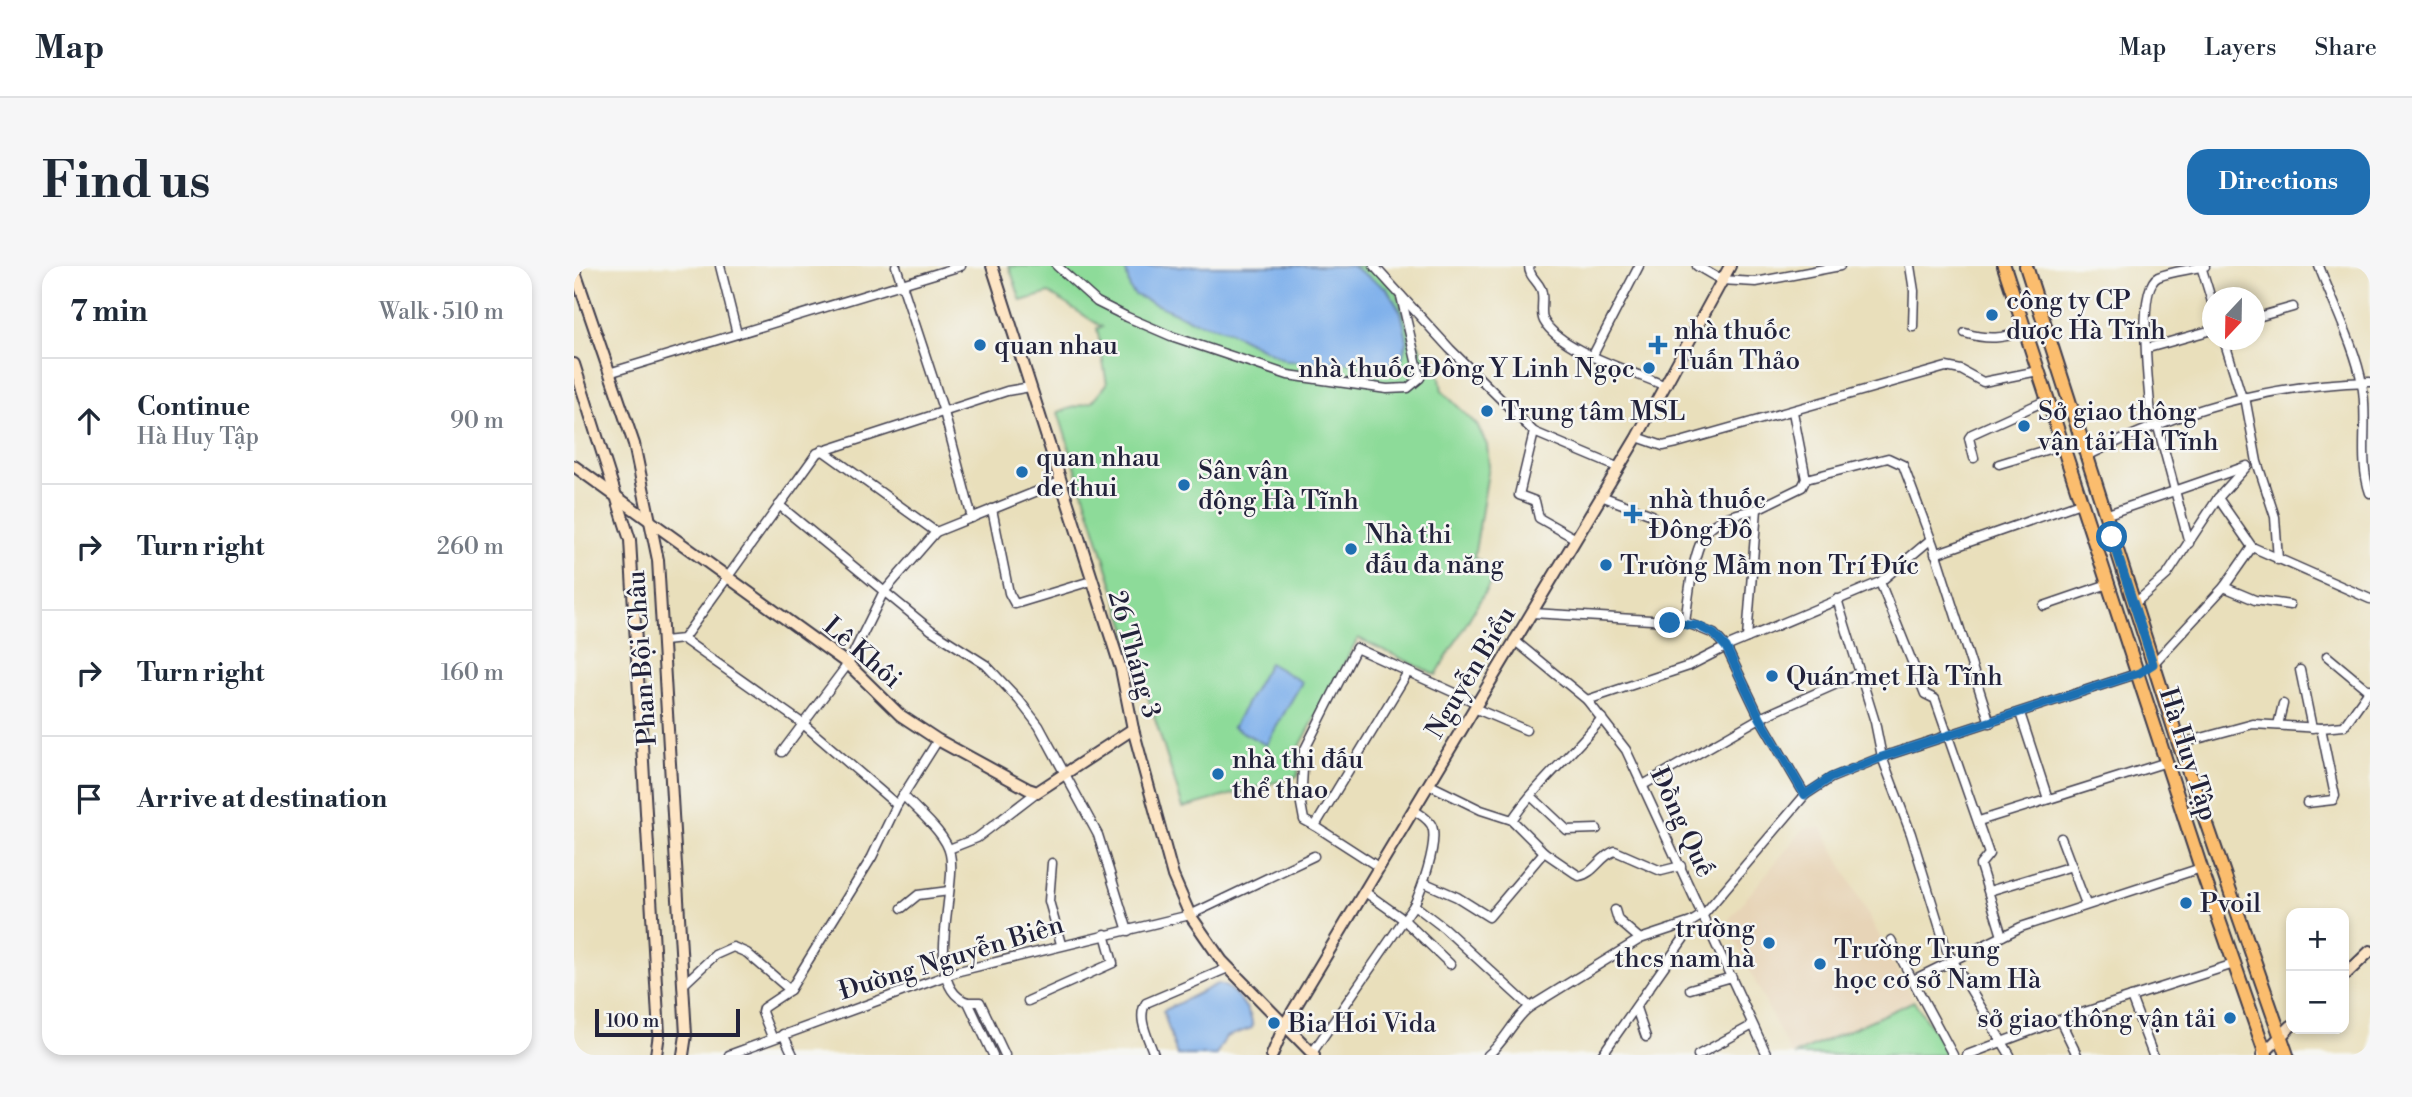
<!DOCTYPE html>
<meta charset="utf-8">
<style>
:root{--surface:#fff;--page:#f6f6f7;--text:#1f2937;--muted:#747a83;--line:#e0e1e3;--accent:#1f6fb2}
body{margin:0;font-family:"Libre Bodoni",serif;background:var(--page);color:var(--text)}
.controls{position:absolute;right:21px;bottom:21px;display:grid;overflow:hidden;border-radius:14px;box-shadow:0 4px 10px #0003}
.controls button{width:63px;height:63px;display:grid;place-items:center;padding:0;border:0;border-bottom:2px solid var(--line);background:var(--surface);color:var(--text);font:35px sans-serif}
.compass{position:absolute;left:1628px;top:21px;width:63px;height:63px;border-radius:50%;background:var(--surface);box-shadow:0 4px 10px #0003;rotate:202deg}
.scale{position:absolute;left:21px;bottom:18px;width:145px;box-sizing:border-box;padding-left:7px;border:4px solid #22223b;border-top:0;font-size:19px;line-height:24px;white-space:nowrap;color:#22223b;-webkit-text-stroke:5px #f6f6f2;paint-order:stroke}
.stop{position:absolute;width:21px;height:21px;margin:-16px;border:5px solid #1f6fb2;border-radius:50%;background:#fff}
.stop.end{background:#1f6fb2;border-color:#fff;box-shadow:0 2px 7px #0008}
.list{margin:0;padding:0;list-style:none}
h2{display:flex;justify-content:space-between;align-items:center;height:91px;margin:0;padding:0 28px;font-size:30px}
h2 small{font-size:23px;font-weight:400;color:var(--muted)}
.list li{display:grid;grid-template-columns:46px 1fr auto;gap:21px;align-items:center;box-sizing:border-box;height:126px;padding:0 28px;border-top:2px solid var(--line)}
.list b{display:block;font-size:26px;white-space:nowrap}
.list p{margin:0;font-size:23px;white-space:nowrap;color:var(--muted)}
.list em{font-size:23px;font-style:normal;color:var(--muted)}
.icon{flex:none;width:38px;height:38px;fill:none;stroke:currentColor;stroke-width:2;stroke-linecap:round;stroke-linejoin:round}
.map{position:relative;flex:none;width:1796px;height:789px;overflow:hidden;border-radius:21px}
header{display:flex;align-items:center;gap:42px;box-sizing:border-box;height:98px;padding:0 35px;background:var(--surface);border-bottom:2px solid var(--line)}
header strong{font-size:33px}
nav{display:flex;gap:38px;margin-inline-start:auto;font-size:24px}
.intro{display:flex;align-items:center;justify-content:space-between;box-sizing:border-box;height:168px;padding:0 42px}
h1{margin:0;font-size:49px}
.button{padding:18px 32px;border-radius:21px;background:var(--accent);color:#fff;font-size:24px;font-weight:700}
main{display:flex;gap:42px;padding:0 42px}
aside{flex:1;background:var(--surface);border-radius:21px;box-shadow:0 4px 10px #0003}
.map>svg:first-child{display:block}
</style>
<header>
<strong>Map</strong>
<nav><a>Map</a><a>Layers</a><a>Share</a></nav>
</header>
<div class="intro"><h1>Find us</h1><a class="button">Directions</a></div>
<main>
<aside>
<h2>7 min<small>Walk · 510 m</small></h2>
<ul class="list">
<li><svg class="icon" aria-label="ahead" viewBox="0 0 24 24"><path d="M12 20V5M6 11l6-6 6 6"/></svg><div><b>Continue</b><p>Hà Huy Tập</p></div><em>90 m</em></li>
<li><svg class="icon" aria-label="right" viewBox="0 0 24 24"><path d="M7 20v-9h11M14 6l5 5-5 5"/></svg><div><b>Turn right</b></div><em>260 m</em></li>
<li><svg class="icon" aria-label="right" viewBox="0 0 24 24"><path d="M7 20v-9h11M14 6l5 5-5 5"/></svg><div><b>Turn right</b></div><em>160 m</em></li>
<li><svg class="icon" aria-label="arrive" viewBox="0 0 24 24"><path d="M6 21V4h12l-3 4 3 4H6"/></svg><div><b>Arrive at destination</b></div></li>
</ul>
</aside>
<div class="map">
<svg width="1796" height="789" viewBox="0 0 1796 789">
<rect width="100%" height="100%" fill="#f6f6f2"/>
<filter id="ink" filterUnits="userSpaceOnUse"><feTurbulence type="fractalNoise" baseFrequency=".0143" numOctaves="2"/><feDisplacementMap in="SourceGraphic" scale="14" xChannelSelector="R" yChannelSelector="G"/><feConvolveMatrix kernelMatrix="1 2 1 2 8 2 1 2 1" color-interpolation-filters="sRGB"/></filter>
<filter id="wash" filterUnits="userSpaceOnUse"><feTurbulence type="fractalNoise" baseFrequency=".00686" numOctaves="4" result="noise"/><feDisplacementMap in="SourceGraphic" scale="28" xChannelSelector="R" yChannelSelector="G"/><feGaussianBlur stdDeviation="1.57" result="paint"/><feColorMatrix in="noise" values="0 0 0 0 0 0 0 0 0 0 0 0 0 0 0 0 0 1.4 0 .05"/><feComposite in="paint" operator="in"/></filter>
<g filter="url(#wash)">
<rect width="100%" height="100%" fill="#e9dfbb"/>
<path fill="#e7d4b7" d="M1230,562H1248L1340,735L1217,789L1154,660L1156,652Z"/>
<g fill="#8ddb99" stroke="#587e6a" stroke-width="2">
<path d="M435,0H797L823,25L836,65L866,112L868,125L903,159L913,179L915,200L900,292L924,304L862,409L784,372L725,482L724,510L609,542L484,146L518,136L533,118L523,62L528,61L475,27L447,35Z"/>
<path d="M1340,735L1376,789H1220Z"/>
</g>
<g fill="#7fb0eb" stroke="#506993" stroke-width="2">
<path d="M551,0H778L813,23L827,46L833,73L827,97L713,95L654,65L617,54L561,29L556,23Z"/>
<path d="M695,397L728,416L692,479L659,461Z"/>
<path d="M643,718C658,719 681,748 678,762L652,771L642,789H603L589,745Z"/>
</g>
</g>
<g filter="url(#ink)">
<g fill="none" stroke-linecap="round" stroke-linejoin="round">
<defs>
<g id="street">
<path d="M146,0L163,68"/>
<path d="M322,0L370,146L398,252"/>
<path d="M483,0L523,36L553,51L597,70L714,109L813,123L834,122L846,112L827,30"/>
<path d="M800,0L876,83L960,166L1043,201"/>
<path d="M955,0C955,11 963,14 967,23C971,33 965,46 970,55C987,85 1058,105 1089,119"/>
<path d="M1123,0L1147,14L1182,16L1266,0"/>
<path d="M1336,0L1340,25L1339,61"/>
<path d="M1627,0L1638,36"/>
<path d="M1745,0C1758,35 1782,83 1788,118C1795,154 1784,193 1796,227"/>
<path d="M1680,52L1719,41"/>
<path d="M1391,67C1413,74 1430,73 1452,64"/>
<path d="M1650,74L1668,132"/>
<path d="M1574,82L1638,64"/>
<path d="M1019,89L1065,0"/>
<path d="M38,106L387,0"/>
<path d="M1671,131L1683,196L1701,251L1704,294"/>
<path d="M1583,157L1615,277"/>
<path d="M1578,159C1576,134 1561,22 1584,11C1597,5 1617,4 1631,0"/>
<path d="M960,166L945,229L961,235L965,252L1002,273"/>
<path d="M1063,171L1089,180L1103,177L1372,101L1387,104L1409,116L1464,105"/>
<path d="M248,184L362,266"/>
<path d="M1511,191C1607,144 1688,119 1796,116"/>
<path d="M1400,192L1395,172L1398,168L1473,134"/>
<path d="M1425,198L1488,179"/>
<path d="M1232,213L1314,192L1329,199L1359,279L1416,457"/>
<path d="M1027,230L1078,249"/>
<path d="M1644,232L1678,281L1796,333"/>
<path d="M205,239L357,364L412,399L445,434L465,460L524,569L554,665"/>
<path d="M418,243L435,327L441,338L517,315"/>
<path d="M1531,249L1670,201"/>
<path d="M1361,288L1506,237"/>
<path d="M1306,316L1351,428L1361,433L1415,588L1406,599L1428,670"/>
<path d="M1650,321L1681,334L1716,339"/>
<path d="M1263,333L1301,456L1308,491L1337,568L1373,685L1436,789"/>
<path d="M1559,339L1593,309L1644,232L1673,200"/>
<path d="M1470,340L1534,318"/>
<path d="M958,347L1111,356L1140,368L1152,381L1186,452L1231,529"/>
<path d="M1111,356C1115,332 1118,277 1137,261C1149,250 1167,247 1183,243"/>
<path d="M1173,372L1183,243L1228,221L1232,213L1219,146"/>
<path d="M109,373L228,457L323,539"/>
<path d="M940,374L1013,434L1052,484L1193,789"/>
<path d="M90,375L109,373L243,187L433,125L456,121"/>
<path d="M1753,390L1795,425"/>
<path d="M1579,398L1650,321L1678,281"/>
<path d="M1726,404L1738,462"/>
<path d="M1013,434L1115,400L1152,381L1306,316L1356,274"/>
<path d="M900,442L952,464"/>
<path d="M1446,447L1474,533"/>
<path d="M1704,459L1709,438"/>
<path d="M1605,478L1679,458L1747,462L1770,460L1796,423"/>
<path d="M208,486L274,398L309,327L362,266L486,216"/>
<path d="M856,519L907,544L938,554L970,586L1005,610C1020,608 1026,590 1041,585L1087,605L1107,600"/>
<path d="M1069,519L1186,452L1285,408"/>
<path d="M329,529C343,545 372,567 376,588C384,622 347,722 394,736L419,789"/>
<path d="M957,530L993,564L1023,563"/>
<path d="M1733,537L1759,534L1761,530L1747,462"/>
<path d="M938,554C964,516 999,488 1028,452"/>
<path d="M1405,555L1593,496"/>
<path d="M741,560L730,554L727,538L730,485L782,382L903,437"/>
<path d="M1487,572L1512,638"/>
<path d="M375,583L403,572L463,526"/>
<path d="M478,597L475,635L487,678"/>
<path d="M806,602L741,560L834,406"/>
<path d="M851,617L883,631L915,651L970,586"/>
<path d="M1415,625L1498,600"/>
<path d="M791,626L829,653L876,698"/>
<path d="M840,639L870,662L956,741"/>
<path d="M328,642L344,629L375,625"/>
<path d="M1041,644L1044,654L1066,673"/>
<path d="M1317,674L1379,789"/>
<path d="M1339,714L1447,661L1627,602"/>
<path d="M109,719L141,689L159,681L173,687L216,724"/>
<path d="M1116,723L1158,711"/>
<path d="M1557,731L1579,789"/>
<path d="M454,735L539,697L531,668"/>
<path d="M394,736H406L431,789"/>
<path d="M1062,742L1072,771"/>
<path d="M1486,754L1503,789"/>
<path d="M209,768L219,789"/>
<path d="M198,771L188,746L189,742L216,724L298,591L323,539L364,474"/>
<path d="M738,787L840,639C848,623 862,582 859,564C858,555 847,549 841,545"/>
<path d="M155,789L385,705L616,649L740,590"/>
<path d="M580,789C575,773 562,752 572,737L654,702"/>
<path d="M914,789C932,775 939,753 956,741L1066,673L1117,656L1130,648L1231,529L1257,512L1308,491L1565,407"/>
<path d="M1028,789L1110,672L1117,656"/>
<path d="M1124,789L1177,760"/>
<path d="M1393,789L1486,754L1660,698"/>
</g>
<g id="secondary">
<path d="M418,0L547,403L559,463L599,610L616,649L648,695L740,789"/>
<path d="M0,3L60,178L84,294L112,769L109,789"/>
<path d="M0,98L56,274L85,768L82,789"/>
<path d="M0,200L274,398L326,449L364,474L454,523L463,526L559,463"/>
<path d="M1770,710L1796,685"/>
<path d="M698,789L711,758L1063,171L1156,0"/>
<path d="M1688,789L1717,760"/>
</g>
<g id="primary">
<path d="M1430,0L1627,602L1692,789"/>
<path d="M1452,0L1605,478L1713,789"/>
</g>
</defs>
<use href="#street" stroke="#403e4e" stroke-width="11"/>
<use href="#secondary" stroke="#403e4e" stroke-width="14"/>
<use href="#primary" stroke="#403e4e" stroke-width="16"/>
<use href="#street" stroke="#fff" stroke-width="8"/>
<use href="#secondary" stroke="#fde5c5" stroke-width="10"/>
<use href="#primary" stroke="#fbbd6e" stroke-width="12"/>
</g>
</g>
<g fill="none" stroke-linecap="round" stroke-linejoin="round" filter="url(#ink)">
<path stroke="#1f6fb2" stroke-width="9" d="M1096,357L1124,360L1140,368L1152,381L1186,452L1231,529L1256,512L1308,491L1565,407L1579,398L1538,271"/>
</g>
<g fill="#1f6fb2" stroke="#f6f6f2" stroke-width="2.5">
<circle cx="1418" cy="49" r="7"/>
<circle cx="406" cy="79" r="7"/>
<path d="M1080.5 68.5h7v7h7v7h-7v7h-7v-7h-7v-7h7z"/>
<circle cx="1075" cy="102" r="7"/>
<circle cx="913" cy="145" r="7"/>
<circle cx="1450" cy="160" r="7"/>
<circle cx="448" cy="206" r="7"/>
<circle cx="610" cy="219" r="7"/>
<path d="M1055.5 237.5h7v7h7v7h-7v7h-7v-7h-7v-7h7z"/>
<circle cx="777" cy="283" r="7"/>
<circle cx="1032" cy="299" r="7"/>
<circle cx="1198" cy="410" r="7"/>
<circle cx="644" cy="508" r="7"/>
<circle cx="1612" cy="637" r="7"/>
<circle cx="1195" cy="677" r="7"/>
<circle cx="1246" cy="698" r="7"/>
<circle cx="1656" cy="752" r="7"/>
<circle cx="700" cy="757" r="7"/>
</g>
<g text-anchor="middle" stroke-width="5" stroke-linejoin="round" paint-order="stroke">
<g font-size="26" fill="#22223b" stroke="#f6f6f2" text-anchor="start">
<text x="1432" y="43">công ty CP<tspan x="1432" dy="30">dược Hà Tĩnh</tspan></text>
<text x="1100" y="73">nhà thuốc<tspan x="1100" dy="30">Tuấn Thảo</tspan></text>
<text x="420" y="88">quan nhau</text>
<text x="1061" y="111" text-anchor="end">nhà thuốc Đông Y Linh Ngọc</text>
<text x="927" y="154">Trung tâm MSL</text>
<text x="1464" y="154">Sở giao thông<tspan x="1464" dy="30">vận tải Hà Tĩnh</tspan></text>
<text x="462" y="200">quan nhau<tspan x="462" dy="30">de thui</tspan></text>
<text x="624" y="213">Sân vận<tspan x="624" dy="30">động Hà Tĩnh</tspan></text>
<text x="1075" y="242">nhà thuốc<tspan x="1075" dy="30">Đông Đô</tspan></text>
<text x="791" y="277">Nhà thi<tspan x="791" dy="30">đấu đa năng</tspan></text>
<text x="1046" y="308">Trường Mầm non Trí Đức</text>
<text x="1212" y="419">Quán mẹt Hà Tĩnh</text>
<text x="658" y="502">nhà thi đấu<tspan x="658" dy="30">thể thao</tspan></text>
<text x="1626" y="646">Pvoil</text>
<text x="1181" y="671" text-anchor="end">trường<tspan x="1181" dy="30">thcs nam hà</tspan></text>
<text x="1260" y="692">Trường Trung<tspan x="1260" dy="30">học cơ sở Nam Hà</tspan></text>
<text x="1642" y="761" text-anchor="end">sở giao thông vận tải</text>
<text x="714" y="766">Bia Hơi Vida</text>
</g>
<g font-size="26" fill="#22223b" stroke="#f6f6f2">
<text transform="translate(289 386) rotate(41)" y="9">Lê Khôi</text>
<text transform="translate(561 388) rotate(74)" y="9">26 Tháng 3</text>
<text transform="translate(67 392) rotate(-94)" y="9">Phan Bội Châu</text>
<text transform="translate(896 406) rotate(-59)" y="9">Nguyễn Biểu</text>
<text transform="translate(1615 488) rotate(72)" y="9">Hà Huy Tập</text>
<text transform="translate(1109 556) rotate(65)" y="9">Đồng Quế</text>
<text transform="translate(377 691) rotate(-17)" y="9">Đường Nguyễn Biên</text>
</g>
</g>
</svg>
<div class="controls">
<button>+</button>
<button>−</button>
</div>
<svg class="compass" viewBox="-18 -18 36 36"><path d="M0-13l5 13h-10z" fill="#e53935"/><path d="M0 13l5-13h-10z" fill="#747a83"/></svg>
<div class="scale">100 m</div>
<div class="stop" style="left:1538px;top:271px"></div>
<div class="stop end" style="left:1096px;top:357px"></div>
</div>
</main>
